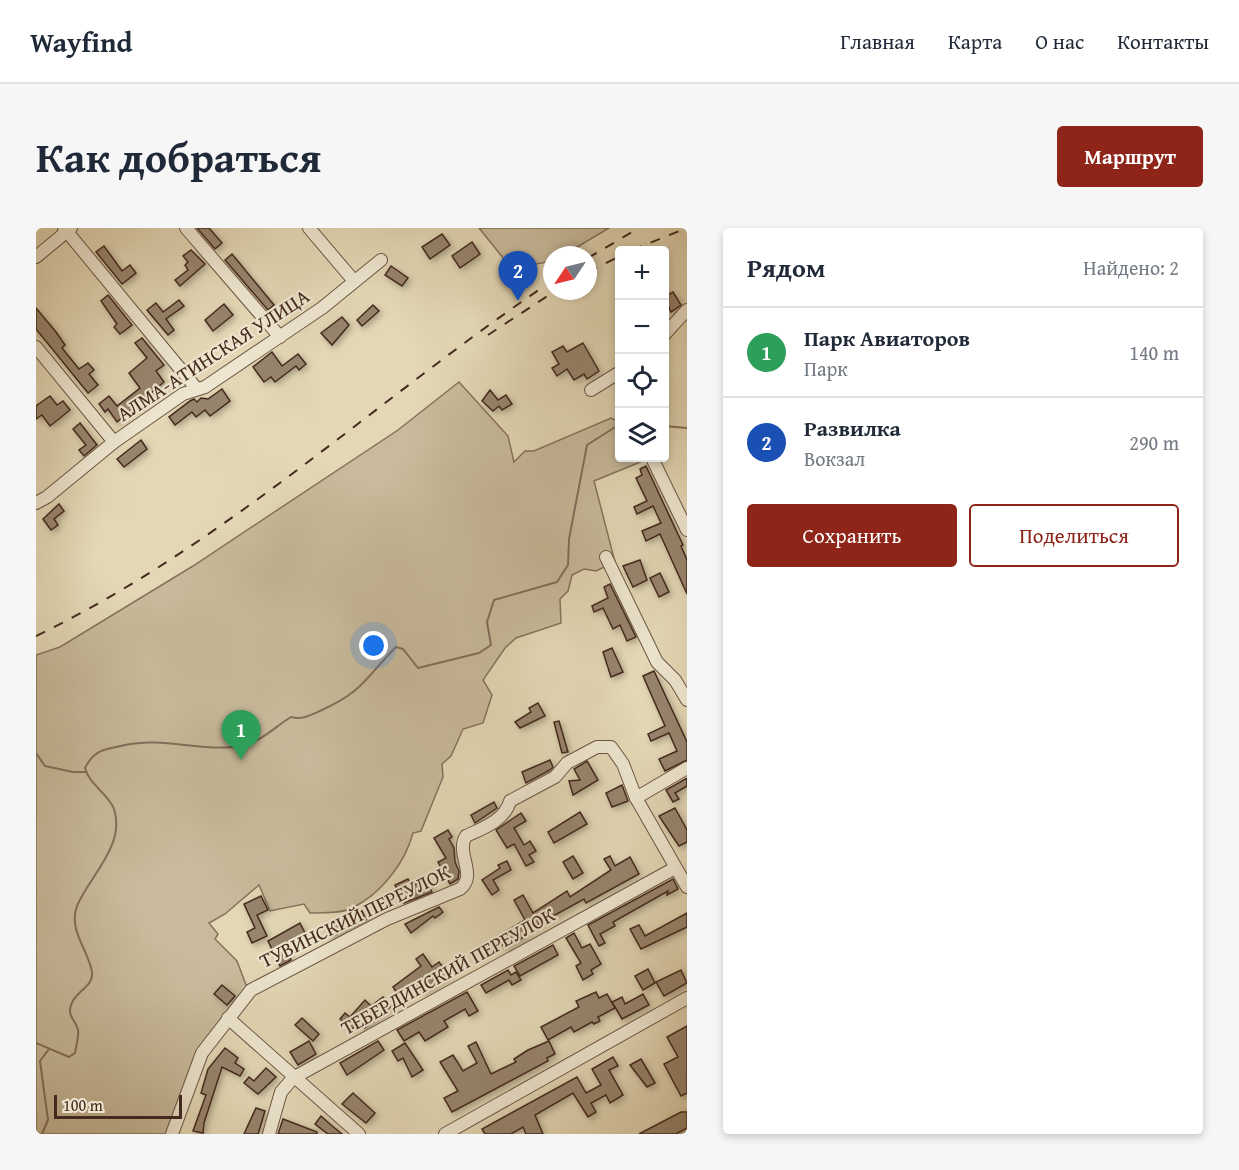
<!DOCTYPE html>
<html lang="ru">
<meta charset="utf-8">
<style>
:root{--surface:#fff;--page:#f6f6f7;--text:#1f2937;--muted:#747a83;--line:#e0e1e3;--accent:#8f2418}
body{margin:0;font-family:"Gentium Book Plus",serif;background:var(--page);color:var(--text)}
.controls{position:absolute;right:18px;top:18px;display:grid;overflow:hidden;border-radius:6px;box-shadow:0 3px 9px #0003}
.controls button{width:54px;height:54px;display:grid;place-items:center;padding:0;border:0;border-bottom:2px solid var(--line);background:var(--surface);color:var(--text);font:30px sans-serif}
.compass{position:absolute;left:507px;top:18px;width:54px;height:54px;border-radius:50%;background:var(--surface);box-shadow:0 3px 9px #0003;rotate:235deg}
.scale{position:absolute;left:18px;bottom:15px;width:128px;box-sizing:border-box;padding-left:6px;border:3px solid #442a1e;border-top:0;font-size:16px;line-height:21px;white-space:nowrap;color:#442a1e;-webkit-text-stroke:4px #ede5cf;paint-order:stroke}
.you{position:absolute;left:338px;top:418px;width:21px;height:21px;margin:-15px;border:4px solid #fff;border-radius:50%;background:#1a73e8;box-shadow:0 0 0 9px #1a73e833}
.badge{display:grid;place-items:center;width:39px;height:39px;border-radius:50%;background:var(--accent);color:#fff;font-size:20px;font-weight:700}
.pin{position:absolute;translate:-50% -50px;filter:drop-shadow(0 2px 3px #0008)}
.pin::after{content:'';position:absolute;top:32px;width:21px;height:18px;background:inherit;clip-path:polygon(0 0,100% 0,50% 100%)}
.list{margin:0;padding:0;list-style:none}
h2{display:flex;justify-content:space-between;align-items:center;height:78px;margin:0;padding:0 24px;font-size:26px}
h2 small{font-size:20px;font-weight:400;color:var(--muted)}
.list li{display:grid;grid-template-columns:39px 1fr auto;gap:18px;align-items:center;box-sizing:border-box;height:90px;padding:0 24px;border-top:2px solid var(--line)}
.list b{display:block;font-size:22px;white-space:nowrap}
.list p{margin:0;font-size:20px;white-space:nowrap;color:var(--muted)}
.list em{font-size:20px;font-style:normal;color:var(--muted)}
.actions{display:flex;gap:12px;padding:18px 24px}
.actions a{flex:1;padding:14px 0;border:2px solid var(--accent);border-radius:6px;text-align:center;font-size:21px;color:var(--accent)}
.actions .main{background:var(--accent);color:#fff}
.icon{flex:none;width:33px;height:33px;fill:none;stroke:currentColor;stroke-width:2;stroke-linecap:round;stroke-linejoin:round}
.map{position:relative;flex:none;width:651px;height:906px;overflow:hidden;border-radius:6px}
header{display:flex;align-items:center;gap:36px;box-sizing:border-box;height:84px;padding:0 30px;background:var(--surface);border-bottom:2px solid var(--line)}
header strong{font-size:28px}
nav{display:flex;gap:33px;margin-inline-start:auto;font-size:21px}
.intro{display:flex;align-items:center;justify-content:space-between;box-sizing:border-box;height:144px;padding:0 36px}
h1{margin:0;font-size:42px}
.button{padding:15px 27px;border-radius:6px;background:var(--accent);color:#fff;font-size:21px;font-weight:700}
main{display:flex;gap:36px;padding:0 36px}
aside{flex:1;background:var(--surface);border-radius:6px;box-shadow:0 3px 9px #0003}
.map>svg:first-child{display:block}
</style>
<header>
<strong>Wayfind</strong>
<nav><a>Главная</a><a>Карта</a><a>О нас</a><a>Контакты</a></nav>
</header>
<div class="intro"><h1>Как добраться</h1><a class="button">Маршрут</a></div>
<main>
<div class="map">
<svg width="651" height="906" viewBox="0 0 651 906">
<defs>
<filter id="shadow"><feDropShadow dx="2.5" dy="2.5" stdDeviation="3" flood-color="#0004"/></filter>
</defs>
<rect width="100%" height="100%" fill="#e3d7b5"/>
<filter id="stains"><feTurbulence type="fractalNoise" baseFrequency=".00333" numOctaves="4"/><feColorMatrix values="0 0 0 0 .2 0 0 0 0 .09 0 0 0 0 .02 0 0 0 .5 -.17"/></filter>
<radialGradient id="worn" r=".72"><stop offset=".6" stop-color="#630" stop-opacity="0"/><stop offset="1" stop-color="#630" stop-opacity=".3"/></radialGradient>
<g fill="#c8ba9b" stroke="#86725c" stroke-width="1.5">
<path d="M443,0H573L528,27H516V33L476,41Z"/>
<path d="M423,154L472,208L478,234L489,223H498L575,190L583,194L584,230H614L558,253L579,334L560,343L548,341L536,347L532,363L524,371L525,395L480,410L469,420L447,452L456,467L447,495L427,501L415,528L406,536L407,549L385,603L377,605C369,635 345,666 316,680C306,686 286,684 274,685L268,676L234,683L223,657L189,686L173,695L182,706L179,711L201,733L212,762L177,803L135,906H0V427L24,419L157,338L362,202Z"/>
</g>
<g fill="none" stroke-linecap="round" stroke-linejoin="round">
<g stroke="#836e5a" stroke-width="2">
<path d="M628,198L651,200"/>
<path d="M0,525L9,538L37,544H50"/>
<path d="M0,815L33,829L39,825C40,818 43,809 42,802C40,792 31,789 35,777C39,763 58,759 56,744C52,721 32,702 41,678C53,649 90,617 78,581C72,565 54,558 49,540C59,520 70,522 89,517C129,508 169,526 208,517C226,513 240,498 255,489C267,492 275,487 286,482C328,463 330,449 360,419L367,421L382,440L443,425L455,417L451,394L458,372L521,354L532,337L533,311L551,217L584,196"/>
<path d="M6,906L12,892L4,833L13,821"/>
</g>
</g>
<g fill="#97846d" stroke="#442a1e" stroke-width="1.5" filter="url(#shadow)">
<path d="M161,0H173L186,15L179,21Z"/>
<path d="M406,6L414,17L394,31L386,19Z"/>
<path d="M436,14L444,26L424,40L416,28Z"/>
<path d="M68,18L86,43L94,37L100,45L86,56L60,24Z"/>
<path d="M155,22L169,36L144,58L139,52L152,42L149,37L152,34L147,28Z"/>
<path d="M196,26L238,77L232,82L189,32Z"/>
<path d="M355,38L372,50L366,58L349,47Z"/>
<path d="M637,64L645,77L635,84L628,69Z"/>
<path d="M72,67L96,97L84,106L78,99L81,96L65,73Z"/>
<path d="M143,72L148,78L130,91L138,102L132,107L111,82L120,75L127,84Z"/>
<path d="M188,76L197,87L177,103L169,92Z"/>
<path d="M337,77L343,83L326,98L321,92Z"/>
<path d="M0,80L20,104L29,117L26,120L43,141L52,135L58,142L53,146L62,157L52,165L0,101Z"/>
<path d="M306,89L313,97L296,117L285,105Z"/>
<path d="M106,110L128,137L120,143L128,154L81,194L72,181L69,184L63,176L73,168L81,178L104,160L93,145L111,130L99,115Z"/>
<path d="M547,115L563,143L551,151L548,146L538,152L531,141L521,148L516,140L523,136L516,124L527,118L531,124Z"/>
<path d="M236,124L246,138L262,126L270,136L263,142L260,138L239,154L235,149L228,154L217,139Z"/>
<path d="M186,161L194,173L174,188L169,182L160,189L156,184L139,197L133,189L154,173L158,171L161,174L165,170L172,171Z"/>
<path d="M454,162L462,172L470,167L476,176L466,182L463,178L457,183L446,173Z"/>
<path d="M14,168L21,177L27,173L34,182L14,198L6,187L0,191V178Z"/>
<path d="M44,195L61,217L48,228L43,222L50,217L37,201Z"/>
<path d="M105,212L111,221L88,239L81,231Z"/>
<path d="M610,238L647,317L645,318L651,332V366L624,306L610,313L606,303L625,295L617,278L601,286L598,279L611,273L600,250L606,247L604,241Z"/>
<path d="M23,276L28,283L18,291L22,297L15,302L7,291Z"/>
<path d="M604,332L611,352L597,359L587,338Z"/>
<path d="M624,345L633,364L623,369L614,350Z"/>
<path d="M574,356L600,409L591,413L584,397L577,401L567,380L558,384L556,378L572,370L568,359Z"/>
<path d="M576,420L587,444L575,449L567,424Z"/>
<path d="M618,443L651,514V532L629,543L623,531L641,523L633,505L615,513L612,506L629,498L607,448Z"/>
<path d="M502,475L509,488L484,500L479,494L495,484L493,480Z"/>
<path d="M523,493L532,524L526,525L518,494Z"/>
<path d="M514,532L517,539L514,542L490,555L486,544Z"/>
<path d="M551,533L562,552L537,567L533,553L544,552L538,541Z"/>
<path d="M651,550V558L639,565L643,571L637,574L630,562Z"/>
<path d="M586,557L592,573L576,579L570,565Z"/>
<path d="M458,574L461,580L439,595L435,587Z"/>
<path d="M639,580L651,602V614L643,618L623,588Z"/>
<path d="M544,584L551,596L518,615L512,604Z"/>
<path d="M485,585L490,593L478,600L488,617L494,613L500,623L493,627L498,634L490,638L478,616L471,620L460,602Z"/>
<path d="M412,602L416,609L413,611L418,620L419,634L423,643L422,651L414,656L402,634L410,630L398,610Z"/>
<path d="M537,628L547,645L537,651L527,634Z"/>
<path d="M574,628L579,638L594,629L603,646L550,675L548,671L488,704L490,708L468,720L462,708L489,692L478,672L487,667L497,685L531,663L534,669L575,642L568,631Z"/>
<path d="M471,633L475,642L457,652L463,662L456,667L446,652L464,640L462,637Z"/>
<path d="M372,651L376,658L389,651L396,664L368,675L359,657Z"/>
<path d="M637,651L642,661L631,667L632,663L577,694L579,698L564,706L569,715L563,718L552,697Z"/>
<path d="M225,668L232,682L221,687L231,708L216,715L211,704L219,700L208,676Z"/>
<path d="M403,679L407,684L399,690L397,688L375,705L369,696Z"/>
<path d="M326,683L330,692L295,709L289,697L313,685L315,688Z"/>
<path d="M651,685V699L605,721L594,701L603,697L609,708Z"/>
<path d="M264,695L271,709L250,720L255,732L244,738L232,713Z"/>
<path d="M538,705L546,720L554,716L565,736L555,742L557,746L547,752L540,738L545,735L530,710Z"/>
<path d="M517,717L522,727L484,748L478,738Z"/>
<path d="M387,726L396,739L403,734L413,747L388,764L383,757L363,768L357,759L385,738L380,731Z"/>
<path d="M612,741L619,755L607,762L599,748Z"/>
<path d="M472,742L475,747L480,744L485,752L476,757L473,752L450,765L445,757Z"/>
<path d="M645,742L651,755L628,768L620,754Z"/>
<path d="M186,757L199,768L191,777L178,766Z"/>
<path d="M431,764L442,783L433,788L429,781L408,793L412,799L389,813L383,804L368,813L361,802Z"/>
<path d="M560,764L563,770L571,766L579,780L562,789L564,793L558,796L556,794L538,804L535,799L512,812L505,799L543,779L540,773Z"/>
<path d="M607,766L613,777L586,791L576,774L586,769L589,776Z"/>
<path d="M347,769L354,779L329,800L323,794L316,801L304,791L309,785L314,789L329,772L335,778Z"/>
<path d="M266,790L283,806L277,813L259,797Z"/>
<path d="M651,798V865L645,868L628,836L642,829L631,809Z"/>
<path d="M273,813L280,826L262,837L254,824Z"/>
<path d="M342,813L348,822L311,847L304,835Z"/>
<path d="M513,813L519,826L511,830L512,833L416,884L408,870L422,863L404,834L417,827L427,843L441,835L432,818L440,814L455,846L480,834L478,831L492,822Z"/>
<path d="M369,815L387,842L376,849L367,830L362,833L356,823Z"/>
<path d="M189,820L202,830L199,835L208,841L204,848L186,839L168,895L167,905L157,903L170,867L165,865L172,841Z"/>
<path d="M577,829L582,838L573,842L587,867L574,875L570,867L555,875L560,884L552,889L537,865L499,887L507,906H490L487,899L475,906H449L446,901L541,849L550,865L565,857L556,841Z"/>
<path d="M605,831L619,855L611,859L594,837Z"/>
<path d="M230,840L240,849L222,866L208,855L213,849L218,853Z"/>
<path d="M317,865L339,885L330,895L306,876Z"/>
<path d="M220,880L229,883L222,906H208Z"/>
<path d="M645,884H651V900L640,906H603Z"/>
<path d="M285,888L295,897L306,906H292L279,896Z"/>
<path d="M247,891L281,904V906H242Z"/>
</g>
<g fill="none" stroke-linecap="round" stroke-linejoin="round">
<defs>
<g id="minor">
<path d="M28,0L160,160"/>
<path d="M150,0L244,109"/>
<path d="M273,0L318,53"/>
<path d="M0,29L35,0"/>
<path d="M628,107L651,82"/>
<path d="M0,119L78,214"/>
<path d="M555,162L584,144"/>
<path d="M616,230L651,302"/>
<path d="M0,275L11,269L78,214L147,166L169,159L286,80L345,32"/>
<path d="M570,329L621,434L639,452L651,472"/>
<path d="M600,570L651,540"/>
<path d="M192,790L323,906"/>
<path d="M136,906L166,825L215,762L351,691L424,661C442,647 419,625 430,608C448,600 469,592 474,573L519,549L531,535L561,519H575L587,536L600,570L651,659"/>
<path d="M233,906L245,864L257,850L639,640"/>
<path d="M409,906L651,770"/>
</g>
</defs>
<use href="#minor" stroke="#6c5544" stroke-width="14"/>
<use href="#minor" stroke="#ede5cf" stroke-width="12"/>
<g stroke="#442a1e" stroke-width="2" stroke-dasharray="10 10" stroke-linecap="butt">
<path d="M596,22L651,0"/>
<path d="M552,30L603,0"/>
<path d="M552,44L584,28"/>
<path d="M452,107L519,63"/>
<path d="M0,408C189,317 343,169 516,53"/>
</g>
</g>
<g text-anchor="middle" stroke-width="4.5" stroke-linejoin="round" paint-order="stroke">
<g font-size="20" fill="#442a1e" stroke="#ede5cf">
<text transform="translate(177 127) rotate(-33)" y="7">АЛМА-АТИНСКАЯ УЛИЦА</text>
<text transform="translate(319 688) rotate(-26)" y="7">ТУВИНСКИЙ ПЕРЕУЛОК</text>
<text transform="translate(412 743) rotate(-29)" y="7">ТЕБЕРДИНСКИЙ ПЕРЕУЛОК</text>
</g>
</g>
<rect width="100%" height="100%" filter="url(#stains)"/>
<rect width="100%" height="100%" fill="url(#worn)"/>
</svg>
<div class="controls">
<button>+</button>
<button>−</button>
<button><svg class="icon" aria-label="locate" viewBox="0 0 24 24"><circle cx="12" cy="12" r="6"/><path d="M12 2v4M12 18v4M2 12h4M18 12h4"/></svg></button>
<button><svg class="icon" aria-label="layers" viewBox="0 0 24 24"><path d="M12 4l9 5-9 5-9-5zM3 14l9 5 9-5"/></svg></button>
</div>
<svg class="compass" viewBox="-18 -18 36 36"><path d="M0-13l5 13h-10z" fill="#e53935"/><path d="M0 13l5-13h-10z" fill="#747a83"/></svg>
<div class="scale">100 m</div>
<div class="you"></div>
<div class="pin badge" style="left:205px;top:532px;background:#2e9e5b">1</div>
<div class="pin badge" style="left:482px;top:73px;background:#1a4fb4">2</div>
</div>
<aside>
<h2>Рядом<small>Найдено: 2</small></h2>
<ul class="list">
<li><span class="badge" style="background:#2e9e5b">1</span><div><b>Парк Авиаторов</b><p>Парк</p></div><em>140 m</em></li>
<li><span class="badge" style="background:#1a4fb4">2</span><div><b>Развилка</b><p>Вокзал</p></div><em>290 m</em></li>
</ul>
<div class="actions"><a class="main">Сохранить</a><a>Поделиться</a></div>
</aside>
</main>
